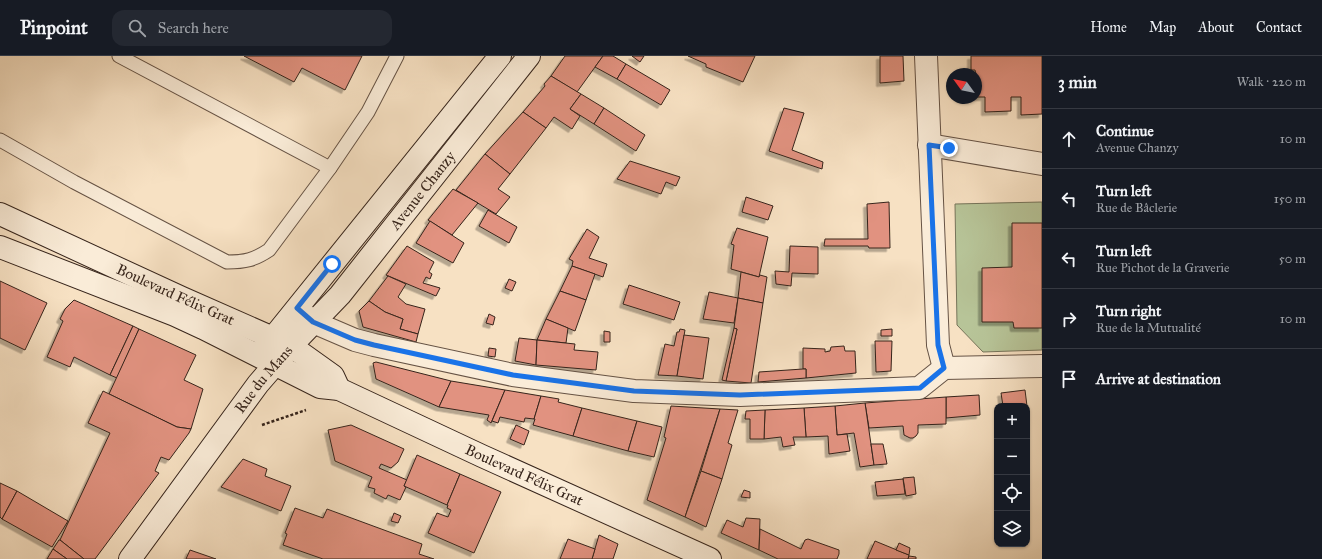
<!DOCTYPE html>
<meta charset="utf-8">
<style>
:root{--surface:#171b24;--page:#242831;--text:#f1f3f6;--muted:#9ea1a6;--line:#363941}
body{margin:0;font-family:"IM FELL Great Primer",serif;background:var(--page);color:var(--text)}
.controls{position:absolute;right:12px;bottom:12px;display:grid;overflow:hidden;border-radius:8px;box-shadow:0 1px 3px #0004}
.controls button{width:36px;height:36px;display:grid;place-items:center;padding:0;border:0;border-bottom:1px solid var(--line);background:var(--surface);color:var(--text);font:20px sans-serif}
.compass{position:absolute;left:946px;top:12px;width:36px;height:36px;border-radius:50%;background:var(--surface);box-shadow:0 1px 3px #0004;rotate:303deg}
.stop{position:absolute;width:12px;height:12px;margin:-9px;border:3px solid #1a73e8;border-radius:50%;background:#fff}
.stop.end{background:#1a73e8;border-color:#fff;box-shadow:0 1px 4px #0008}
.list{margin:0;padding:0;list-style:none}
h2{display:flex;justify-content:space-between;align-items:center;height:52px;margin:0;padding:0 16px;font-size:17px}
h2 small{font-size:13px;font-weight:400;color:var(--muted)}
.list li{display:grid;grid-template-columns:26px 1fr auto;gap:12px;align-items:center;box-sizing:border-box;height:60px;padding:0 16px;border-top:1px solid var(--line)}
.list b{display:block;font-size:15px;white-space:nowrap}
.list p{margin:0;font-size:13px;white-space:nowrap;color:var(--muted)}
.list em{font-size:13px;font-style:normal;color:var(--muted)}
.icon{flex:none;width:22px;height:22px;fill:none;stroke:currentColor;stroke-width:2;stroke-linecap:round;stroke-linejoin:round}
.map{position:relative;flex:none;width:1042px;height:503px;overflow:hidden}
header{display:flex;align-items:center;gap:24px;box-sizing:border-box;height:56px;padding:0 20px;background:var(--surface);border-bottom:1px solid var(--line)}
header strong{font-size:19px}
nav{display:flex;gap:22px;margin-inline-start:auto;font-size:14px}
.search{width:280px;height:36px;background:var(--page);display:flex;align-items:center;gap:10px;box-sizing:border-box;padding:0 14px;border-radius:12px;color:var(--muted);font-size:15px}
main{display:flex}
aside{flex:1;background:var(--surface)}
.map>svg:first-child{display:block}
</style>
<header>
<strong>Pinpoint</strong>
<div class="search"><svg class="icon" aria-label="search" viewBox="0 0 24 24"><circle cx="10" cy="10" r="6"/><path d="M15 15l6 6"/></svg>Search here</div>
<nav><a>Home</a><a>Map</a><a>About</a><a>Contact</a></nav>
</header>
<main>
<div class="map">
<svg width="1042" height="503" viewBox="0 0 1042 503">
<defs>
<filter id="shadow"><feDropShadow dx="-3.5" dy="3.5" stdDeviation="0" flood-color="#0004"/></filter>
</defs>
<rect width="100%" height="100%" fill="#f7e1c3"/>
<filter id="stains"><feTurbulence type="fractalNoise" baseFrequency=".005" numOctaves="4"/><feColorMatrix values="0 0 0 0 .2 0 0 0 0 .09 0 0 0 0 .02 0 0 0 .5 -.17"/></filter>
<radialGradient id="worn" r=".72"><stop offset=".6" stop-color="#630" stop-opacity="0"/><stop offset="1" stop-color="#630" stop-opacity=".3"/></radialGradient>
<path fill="#b7c498" stroke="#76745a" d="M1042,146V294L983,296L957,269L955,148Z"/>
<g fill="#e19280" stroke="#36241b" filter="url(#shadow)">
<path d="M244,0H362L345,34L302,12L294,26Z"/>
<path d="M565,0H603L577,36L551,20Z"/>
<path d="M603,0H613L626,8L617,23L595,11Z"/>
<path d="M632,0H644L640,6Z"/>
<path d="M688,0H755L743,26L706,11V8Z"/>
<path d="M880,0H903L904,25L880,27Z"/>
<path d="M971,0H1042V58L1021,59V41H1011V55L985,56V41H976V18L975,14H971Z"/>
<path d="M626,8L670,34L661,49L617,23Z"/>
<path d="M551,20L581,38L570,53L580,60L572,73L554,61L546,72L523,56L545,30L544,28Z"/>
<path d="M581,38L604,52L594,68L570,53Z"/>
<path d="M604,52L645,79L636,95L594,68Z"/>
<path d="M784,52L804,57L792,94L823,106L822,113L769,95Z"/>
<path d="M523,56L546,72L510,118L485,98Z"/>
<path d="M485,98L510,118L498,133L510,141L496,158L456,134Z"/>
<path d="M630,105L680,121L676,130L666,126L661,138L617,123Z"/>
<path d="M453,133L478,147L452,179L428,164Z"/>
<path d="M746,141L773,150L768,164L742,156Z"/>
<path d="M889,146L890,192H869L868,190H824L825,183H868L867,148Z"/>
<path d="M488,154L517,171L509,187L479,170Z"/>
<path d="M430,165L464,187L453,207L416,187Z"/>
<path d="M1012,167H1042V272H1014L1013,266H982V212L1012,211Z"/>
<path d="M737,172L768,181L759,221L731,213L734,189L731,188Z"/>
<path d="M587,173L599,181L589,202L607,208L603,221L572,210L573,205L569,203Z"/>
<path d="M407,190L434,206L429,216L432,218L430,223L426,221L423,227L440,232L436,240L386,219Z"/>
<path d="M790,190L818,191V218L792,217L791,230L776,228L775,215L789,216Z"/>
<path d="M572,210L595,218L586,244L560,235Z"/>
<path d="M741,216L759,221L760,219L767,221L763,247L738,242Z"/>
<path d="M388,220L406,228L398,241L406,248L425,253L418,278L400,273L403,263L385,256L369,245Z"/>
<path d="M509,223L516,226L512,235L505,232Z"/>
<path d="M0,225L47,247L25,294L0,282Z"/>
<path d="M629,229L680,246L674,264L623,248Z"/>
<path d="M560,235L586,244L575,275L546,263Z"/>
<path d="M709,236L738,242L734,267L703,263Z"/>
<path d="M738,242L763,247L751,327L726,325L737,273L734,272Z"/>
<path d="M74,244L133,270L110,319L74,301L70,311L47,301L63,265L60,263L65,253Z"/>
<path d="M369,245L385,256L403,263L400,273L418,278L416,286L363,271L359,255Z"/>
<path d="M489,258L495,261L493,269L486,267Z"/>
<path d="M546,263L568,272L566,287L537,284Z"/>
<path d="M133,270L139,273L117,322L110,319Z"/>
<path d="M734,272L737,273L726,325L722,324Z"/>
<path d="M139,273L196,299L184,324L203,333L191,373L177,371L109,338Z"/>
<path d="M680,273L685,274L677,320L658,319L665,288L674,290L677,276H679Z"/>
<path d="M892,273V280H881V274Z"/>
<path d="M604,275L610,276V286H604Z"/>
<path d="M684,279L709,282L703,323L677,320Z"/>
<path d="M519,282L537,284L536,309L515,305Z"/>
<path d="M537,284L575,288L574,294L598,296L596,314L536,309Z"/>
<path d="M875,285H892L891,315L876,316Z"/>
<path d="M844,290L845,295H855L856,317L806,322V313H803V292L825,293V296L830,295L831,291Z"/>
<path d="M489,292L496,293L495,301L488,300Z"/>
<path d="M376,306L451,325L439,351L376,323L373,307Z"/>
<path d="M803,313H806V322L758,326L759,316Z"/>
<path d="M451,325L505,334L491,367L487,364L489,359L439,351Z"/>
<path d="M505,334L541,340L534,363L525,362L524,366L500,361L498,367L492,365Z"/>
<path d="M1025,334L1027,350H1003L1001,337Z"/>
<path d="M103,335L177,371L191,373L189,377L169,404L161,401L155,415L159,417L95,503H84L60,484L110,377L88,367Z"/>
<path d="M979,339L980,359L946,362V341Z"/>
<path d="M541,340L559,343L558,346L582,352L573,380L533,369L535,363H534Z"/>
<path d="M946,341V368L918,369V377L916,380L913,382H910L904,379L903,370L869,372L865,347Z"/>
<path d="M865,347L874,409L860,411L854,377L837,379L835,350Z"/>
<path d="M671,350L720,353L685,461L647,444L666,382L664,381Z"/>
<path d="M835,350L837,379L847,378L850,395L829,398L828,380L806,381L804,352Z"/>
<path d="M582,352L637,365L628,395L573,380Z"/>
<path d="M804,352L806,381H793L795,389L783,391L781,381L764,383L765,354Z"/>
<path d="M720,353L738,354L728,387L732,389L722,423L701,415Z"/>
<path d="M1027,353L1029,379H1027Z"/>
<path d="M765,354L764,383H750V363H745L746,355Z"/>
<path d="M637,365L662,371L654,401L628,395Z"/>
<path d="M351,369L404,393L398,406L391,412L381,408L379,412L407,424L404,430L406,431L400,444L388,439L386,443L374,437L375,433L368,431L372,421L335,405L328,374Z"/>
<path d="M516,369L529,375L524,389L510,383Z"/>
<path d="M871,388H883L887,408L874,409Z"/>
<path d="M417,399L460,418L447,449L404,430Z"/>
<path d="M243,403L267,413L265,420L291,430L281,455L221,431Z"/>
<path d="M701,415L722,423L706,471L685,461Z"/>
<path d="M460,418L501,436L474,497L428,477L437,457L448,461L451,454L447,452L448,449H447Z"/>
<path d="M914,421L916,438L906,440L903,422Z"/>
<path d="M903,423L905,438L877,440L875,426Z"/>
<path d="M0,427L17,435L2,463L0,461Z"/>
<path d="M744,434L750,436V442L741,441Z"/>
<path d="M17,435L68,465L52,491L2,463Z"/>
<path d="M295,452L323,462L327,453L422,488L419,498L434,503H323L283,489L287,478L285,477Z"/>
<path d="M394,457L401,460L398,467L391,465Z"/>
<path d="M746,462L760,463L759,494L721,477L727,464L743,471Z"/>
<path d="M760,473L801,493L805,484L808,483L839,494V498L837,503H778L759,494Z"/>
<path d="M599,479L618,488L613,503H592Z"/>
<path d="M568,483L595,493L592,503H560Z"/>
<path d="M59,484H60L84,503H67L53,493Z"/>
<path d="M875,485L909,499L908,503H867Z"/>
<path d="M899,487L910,492L909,499L896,494Z"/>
<path d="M53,493L67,503H47Z"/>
<path d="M190,494L216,503H186Z"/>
<path d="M909,500L916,501V503H908Z"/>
</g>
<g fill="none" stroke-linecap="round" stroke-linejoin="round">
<defs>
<g id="lane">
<path d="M119,0L330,112"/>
<path d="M0,84L74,126L227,206C245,206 254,204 269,194L330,112L368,56L397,0"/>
</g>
<g id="street">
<path d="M926,0L938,289L944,312"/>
<path d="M929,89L1042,108"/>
<path d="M300,255L313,266L355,284L374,289L513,319L634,335L740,339L919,332L944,312L1042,310"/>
</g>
<g id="secondary">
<path id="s1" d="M0,158L182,242L291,290L333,320L339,333"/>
<path id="s2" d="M0,191L175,259L203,272L320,331L339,333L482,400L710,503"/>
<path d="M264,293L500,0"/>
<path id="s3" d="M130,503L258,328L291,290L340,239L529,0"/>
</g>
</defs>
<use href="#lane" stroke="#665345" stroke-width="15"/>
<use href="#street" stroke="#665345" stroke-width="24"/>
<use href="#secondary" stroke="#36241b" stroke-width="24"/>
<path stroke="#36241b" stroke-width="2.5" stroke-dasharray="3 2" stroke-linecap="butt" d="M262,369L306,354"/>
<use href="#lane" stroke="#faecd8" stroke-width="13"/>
<use href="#street" stroke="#faecd8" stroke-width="22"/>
<use href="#secondary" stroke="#faecd8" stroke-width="22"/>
</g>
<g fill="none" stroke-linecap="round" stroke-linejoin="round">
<path stroke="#1a73e8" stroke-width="5" d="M332,208L297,252L313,266L355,284L374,289L513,319L634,335L740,339L920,332L944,312L938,289L929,89L949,92"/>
</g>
<g text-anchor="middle" stroke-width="4" stroke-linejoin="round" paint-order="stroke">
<g font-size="15" fill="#36241b" stroke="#faecd8">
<text dy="5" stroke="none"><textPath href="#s3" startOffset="471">Avenue Chanzy</textPath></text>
<text dy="5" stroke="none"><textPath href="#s1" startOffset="193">Boulevard Félix Grat</textPath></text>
<text dy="5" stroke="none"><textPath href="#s3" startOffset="224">Rue du Mans</textPath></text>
<text dy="5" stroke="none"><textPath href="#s2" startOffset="573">Boulevard Félix Grat</textPath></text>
</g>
</g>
<rect width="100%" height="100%" filter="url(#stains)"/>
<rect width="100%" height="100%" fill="url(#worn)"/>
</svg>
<div class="controls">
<button>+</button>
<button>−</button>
<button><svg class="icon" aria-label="locate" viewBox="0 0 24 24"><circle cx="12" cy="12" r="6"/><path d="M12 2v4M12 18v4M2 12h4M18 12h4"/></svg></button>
<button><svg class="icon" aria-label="layers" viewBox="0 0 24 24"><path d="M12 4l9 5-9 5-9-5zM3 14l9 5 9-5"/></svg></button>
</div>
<svg class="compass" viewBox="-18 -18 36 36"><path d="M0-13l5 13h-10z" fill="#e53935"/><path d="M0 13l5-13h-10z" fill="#9ea1a6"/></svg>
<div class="stop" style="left:332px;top:208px"></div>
<div class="stop end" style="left:949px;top:92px"></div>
</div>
<aside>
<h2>3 min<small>Walk · 220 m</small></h2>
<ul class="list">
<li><svg class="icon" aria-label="ahead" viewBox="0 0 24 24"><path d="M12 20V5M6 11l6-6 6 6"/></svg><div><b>Continue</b><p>Avenue Chanzy</p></div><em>10 m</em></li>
<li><svg class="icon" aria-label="left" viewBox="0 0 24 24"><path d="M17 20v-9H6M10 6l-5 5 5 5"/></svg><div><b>Turn left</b><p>Rue de Bâclerie</p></div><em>150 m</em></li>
<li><svg class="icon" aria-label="left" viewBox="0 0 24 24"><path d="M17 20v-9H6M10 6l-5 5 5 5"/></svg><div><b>Turn left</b><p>Rue Pichot de la Graverie</p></div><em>50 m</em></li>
<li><svg class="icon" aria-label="right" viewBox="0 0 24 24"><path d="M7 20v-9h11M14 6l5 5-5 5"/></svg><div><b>Turn right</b><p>Rue de la Mutualité</p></div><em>10 m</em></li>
<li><svg class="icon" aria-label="arrive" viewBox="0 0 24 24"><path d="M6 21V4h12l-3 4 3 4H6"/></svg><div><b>Arrive at destination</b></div></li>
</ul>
</aside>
</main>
